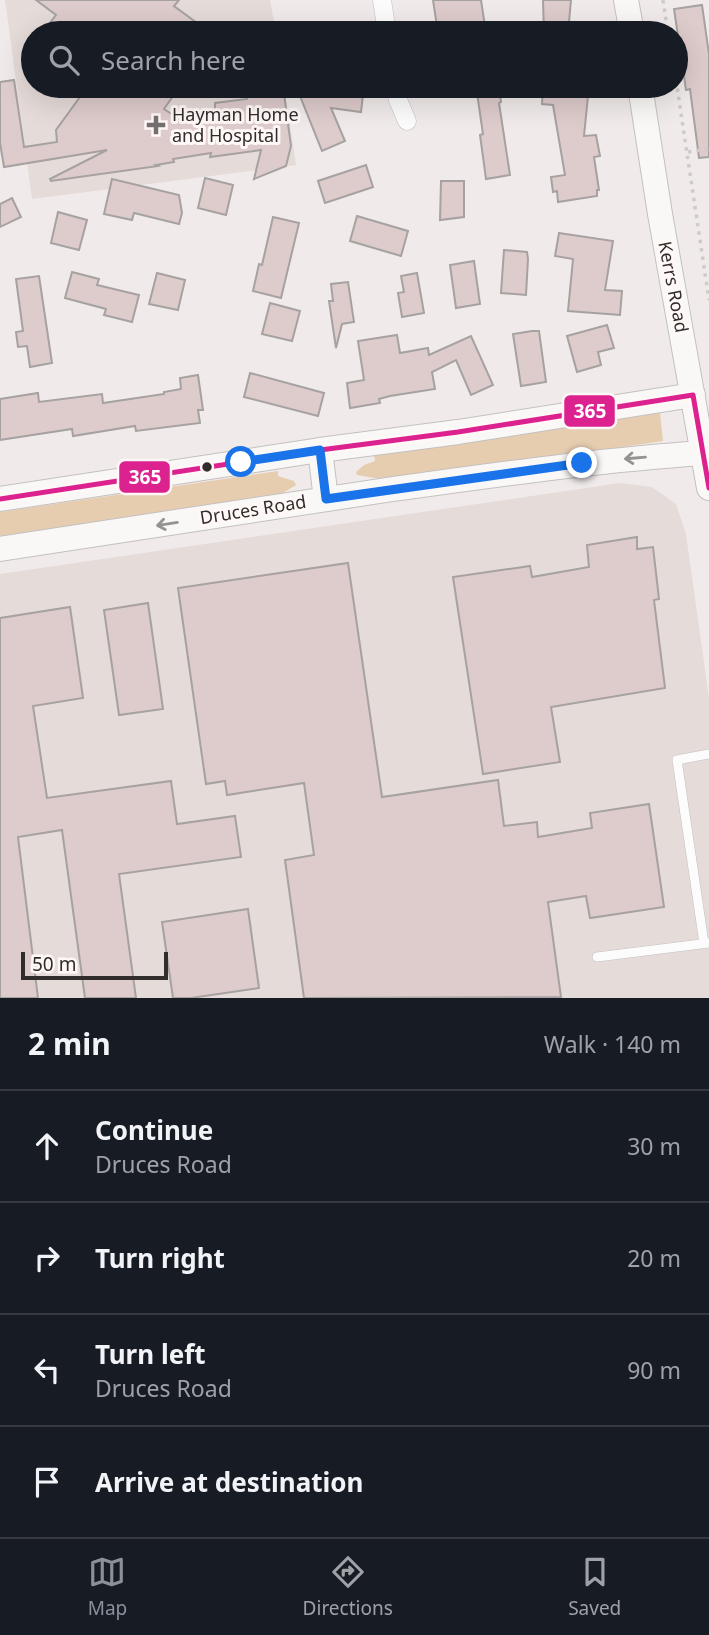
<!DOCTYPE html>
<meta charset="utf-8">
<style>
:root{--surface:#171b24;--page:#242831;--text:#f1f3f6;--muted:#9ea1a6;--line:#363941;--accent:#8c9099}
body{margin:0;font-family:"Noto Sans",sans-serif;background:var(--page);color:var(--text)}
.scale{position:absolute;left:21px;bottom:18px;width:147px;box-sizing:border-box;padding-left:7px;border:4px solid #312d2d;border-top:0;font-size:19px;line-height:24px;white-space:nowrap;color:#312d2d;-webkit-text-stroke:5px #fff8f6;paint-order:stroke}
.stop{position:absolute;width:21px;height:21px;margin:-16px;border:5px solid #1a73e8;border-radius:50%;background:#fff}
.stop.end{background:#1a73e8;border-color:#fff;box-shadow:0 2px 7px #0008}
.list{margin:0;padding:0;list-style:none}
h2{display:flex;justify-content:space-between;align-items:center;height:91px;margin:0;padding:0 28px;font-size:30px}
h2 small{font-size:23px;font-weight:400;color:var(--muted)}
.list li{display:grid;grid-template-columns:46px 1fr auto;gap:21px;align-items:center;box-sizing:border-box;height:112px;padding:0 28px;border-top:2px solid var(--line)}
.list b{display:block;font-size:26px;white-space:nowrap}
.list p{margin:0;font-size:23px;white-space:nowrap;color:var(--muted)}
.list em{font-size:23px;font-style:normal;color:var(--muted)}
.icon{flex:none;width:38px;height:38px;fill:none;stroke:currentColor;stroke-width:2;stroke-linecap:round;stroke-linejoin:round}
.map{position:relative;flex:none;width:709px;height:998px;overflow:hidden}
.search{position:absolute;background:var(--surface);box-shadow:0 7px 28px #0002;left:21px;right:21px;top:21px;height:77px;display:flex;align-items:center;gap:18px;box-sizing:border-box;padding:0 24px;border-radius:38px;color:var(--muted);font-size:26px}
.sheet{height:539px;background:var(--surface)}
nav{display:flex;justify-content:space-around;align-items:center;box-sizing:border-box;height:98px;border-top:2px solid var(--line);background:var(--surface);font-size:19px;color:var(--muted)}
nav a{display:grid;justify-items:center;gap:4px}
nav .on{color:var(--accent)}
.map>svg:first-child{display:block}
</style>
<div class="map">
<svg width="709" height="998" viewBox="0 0 709 998">
<rect width="100%" height="100%" fill="#f0ebea"/>
<g fill="#e5dbd8">
<path d="M5,0H270L276,33H33V86H284L296,165L32,199Z"/>
<path d="M620,483L652,487L676,504L686,534L709,698V998H0V574Z"/>
</g>
<g fill="#e6cdb0">
<path d="M660,413L663,441L380,483V479L357,475L356,472L364,465L375,461L374,455Z"/>
<path d="M278,471V476L294,481L296,485L283,493V497L0,540V512Z"/>
</g>
<g fill="#decbcc" stroke="#a6a2a1" stroke-width="2">
<path d="M36,0H179L174,6L197,23L190,33H83L74,27L70,33H42L56,15Z"/>
<path d="M433,0H481L486,33H438Z"/>
<path d="M543,0H571L568,33H544Z"/>
<path d="M702,5L709,54V157L699,158L690,89L686,90L674,9Z"/>
<path d="M14,80L24,147L57,142L56,130L88,86H180L164,109L184,122L209,119L208,112L215,111V103L247,99L245,86H283L291,146L286,166L254,179L261,150L210,157L211,153L173,159L174,162L156,165L158,166L51,181L50,179L107,150L4,167L0,143V82Z"/>
<path d="M296,86H364L361,112L331,108L345,141L322,151Z"/>
<path d="M476,86H499L501,102L499,103L510,175L486,179L480,135L483,134Z"/>
<path d="M543,86H589L584,136L596,135L600,156L594,157L599,190H597V196L558,202L557,191L553,192L551,177L565,175L553,105L542,104Z"/>
<path d="M366,165L373,187L325,203L318,181Z"/>
<path d="M205,178L233,185L226,215L198,208Z"/>
<path d="M112,179L179,195L182,213L179,224L134,213L132,220L104,214Z"/>
<path d="M441,181H464V217L440,220Z"/>
<path d="M12,198L21,217L0,227V204Z"/>
<path d="M58,212L87,220L79,250L51,243Z"/>
<path d="M357,216L408,231L401,256L350,241Z"/>
<path d="M273,217L299,223L281,298L253,291L259,264L262,265Z"/>
<path d="M559,233L613,241L605,290L622,291L620,315L568,311L573,259L555,256Z"/>
<path d="M504,250L527,252L528,259L526,295L501,293Z"/>
<path d="M474,261L480,304L456,308L450,265Z"/>
<path d="M72,272L99,279L97,285L139,295L132,322L104,315L106,309L65,298Z"/>
<path d="M157,273L185,280L178,310L149,304Z"/>
<path d="M417,273L424,313L402,317L398,293L404,292L401,276Z"/>
<path d="M39,276L52,363L30,367L27,346L18,347L16,332L23,331L16,279Z"/>
<path d="M348,282L354,322L342,324L336,348L329,301H333L331,284Z"/>
<path d="M270,303L300,311L292,341L262,334Z"/>
<path d="M607,325L614,348L598,352L601,365L577,372L567,336Z"/>
<path d="M532,331H539L546,382L521,386L513,334Z"/>
<path d="M397,335L400,353L428,348L429,355L471,336L493,385L471,395L456,360L432,372L435,389L390,396L379,399L380,403L350,408L347,383L364,380L358,341Z"/>
<path d="M250,373L324,393L318,416L244,397Z"/>
<path d="M198,375L203,410H198L200,423L136,431L135,426L73,436L72,429L0,440V399L38,393L39,402L102,394L103,403L164,394V392L181,389L180,378Z"/>
<path d="M637,537V549L653,547L659,599L654,600L665,688L551,707L560,762L483,774L453,577L530,566L532,577L589,567L587,545Z"/>
<path d="M348,563L382,797L498,780L504,826L537,822L538,837L592,828L590,813L649,804L664,907L590,918L586,896L548,902L561,997L304,998L285,860L314,855L304,783L227,795L225,781L206,784L178,588Z"/>
<path d="M148,603L163,709L119,715L104,610Z"/>
<path d="M70,607L83,698L33,706L47,798L171,781L177,824L235,816L241,857L119,874L136,998H85L62,830L18,837L38,998H0V618Z"/>
<path d="M248,909L259,988L191,998H173L162,922Z"/>
</g>
<g fill="none" stroke-linecap="round" stroke-linejoin="round">
<defs>
<g id="service">
<path d="M704,943L677,760L709,754"/>
<path d="M597,957L709,943"/>
</g>
<g id="minor">
<path d="M382,0L387,33"/>
<path d="M395,86L398,100L407,121"/>
</g>
<g id="secondary">
<path d="M626,0L632,33"/>
<path d="M640,86L660,214L709,488"/>
<path d="M320,450L326,499"/>
<path d="M0,499L320,450L458,432L693,395"/>
<path d="M0,549C131,529 262,508 393,489C496,475 599,460 703,453"/>
</g>
</defs>
<use href="#service" stroke="#c4c0c0" stroke-width="10"/>
<use href="#minor" stroke="#c4c0c0" stroke-width="19"/>
<use href="#secondary" stroke="#c4c0c0" stroke-width="26"/>
<g stroke="#cecccb" stroke-width="3.5" stroke-dasharray="3.5 5" stroke-linecap="butt">
<path d="M663,0L668,33"/>
<path d="M676,80L709,300"/>
<path d="M688,152L709,149"/>
</g>
<use href="#service" stroke="#fdfcfc" stroke-width="9"/>
<use href="#minor" stroke="#fdfcfc" stroke-width="18"/>
<use href="#secondary" stroke="#f9f8f7" stroke-width="24"/>
<defs>
<path id="bus-1" d="M0,499L320,450L458,432L693,395L709,488"/>
</defs>
<use href="#bus-1" stroke="#fff8f6" stroke-width="10"/>
<use href="#bus-1" stroke="#db228f" stroke-width="5"/>
</g>
<defs><path id="oneway-shaft" d="M-6 0H5M1.5-3L5.5 0L1.5 3" fill="none" stroke-width="1.6" stroke-linecap="round" stroke-linejoin="round" transform="scale(1.75)"/></defs>
<g stroke="#959292">
<use href="#oneway-shaft" transform="translate(635 458) rotate(175)"/>
<use href="#oneway-shaft" transform="translate(167 524) rotate(171)"/>
</g>
<g fill="none" stroke-linecap="round" stroke-linejoin="round">
<path stroke="#1a73e8" stroke-width="9" d="M241,462L320,450L326,499L582,463"/>
</g>
<path fill="#74706f" stroke="#fff8f6" stroke-width="2.5" d="M152.5 114.5h7v7h7v7h-7v7h-7v-7h-7v-7h7z"/>
<circle fill="#312d2d" stroke="#fff8f6" stroke-width="2.5" cx="207" cy="467" r="6"/>
<g text-anchor="middle" stroke-width="6" stroke-linejoin="round" paint-order="stroke">
<g font-size="18" fill="#312d2d" stroke="#fff8f6" text-anchor="start">
<text x="172" y="121">Hayman Home<tspan x="172" dy="21">and Hospital</tspan></text>
</g>
<g font-size="18" fill="#312d2d" stroke="#fff8f6">
<text transform="translate(673 287) rotate(79)" y="6">Kerrs Road</text>
<text transform="translate(253 510) rotate(-9)" y="6">Druces Road</text>
</g>
</g>
<g stroke="#fff8f6" stroke-width="2.5">
<rect x="563" y="394" width="53" height="34" rx="7" fill="#db228f"/>
<rect x="118" y="460" width="53" height="34" rx="7" fill="#db228f"/>
</g>
<g font-size="19" text-anchor="middle" font-weight="bold" fill="#fff">
<text x="590" y="418">365</text>
<text x="145" y="484">365</text>
</g>
</svg>
<div class="scale">50 m</div>
<div class="stop" style="left:241px;top:462px"></div>
<div class="stop end" style="left:582px;top:463px"></div>
<div class="search"><svg class="icon" aria-label="search" viewBox="0 0 24 24"><circle cx="10" cy="10" r="6"/><path d="M15 15l6 6"/></svg>Search here</div>
</div>
<section class="sheet">
<h2>2 min<small>Walk · 140 m</small></h2>
<ul class="list">
<li><svg class="icon" aria-label="ahead" viewBox="0 0 24 24"><path d="M12 20V5M6 11l6-6 6 6"/></svg><div><b>Continue</b><p>Druces Road</p></div><em>30 m</em></li>
<li><svg class="icon" aria-label="right" viewBox="0 0 24 24"><path d="M7 20v-9h11M14 6l5 5-5 5"/></svg><div><b>Turn right</b></div><em>20 m</em></li>
<li><svg class="icon" aria-label="left" viewBox="0 0 24 24"><path d="M17 20v-9H6M10 6l-5 5 5 5"/></svg><div><b>Turn left</b><p>Druces Road</p></div><em>90 m</em></li>
<li><svg class="icon" aria-label="arrive" viewBox="0 0 24 24"><path d="M6 21V4h12l-3 4 3 4H6"/></svg><div><b>Arrive at destination</b></div></li>
</ul>
</section>
<nav>
<a class="on"><svg class="icon" aria-label="map" viewBox="0 0 24 24"><path d="M3 6l6-2 6 2 6-2v14l-6 2-6-2-6 2zM9 4v14M15 6v14"/></svg>Map</a>
<a><svg class="icon" aria-label="directions" viewBox="0 0 24 24"><path d="M12 3l9 9-9 9-9-9zM9 14v-3h6M13 9l2 2-2 2"/></svg>Directions</a>
<a><svg class="icon" aria-label="saved" viewBox="0 0 24 24"><path d="M7 4h10v16l-5-4-5 4z"/></svg>Saved</a>
</nav>
